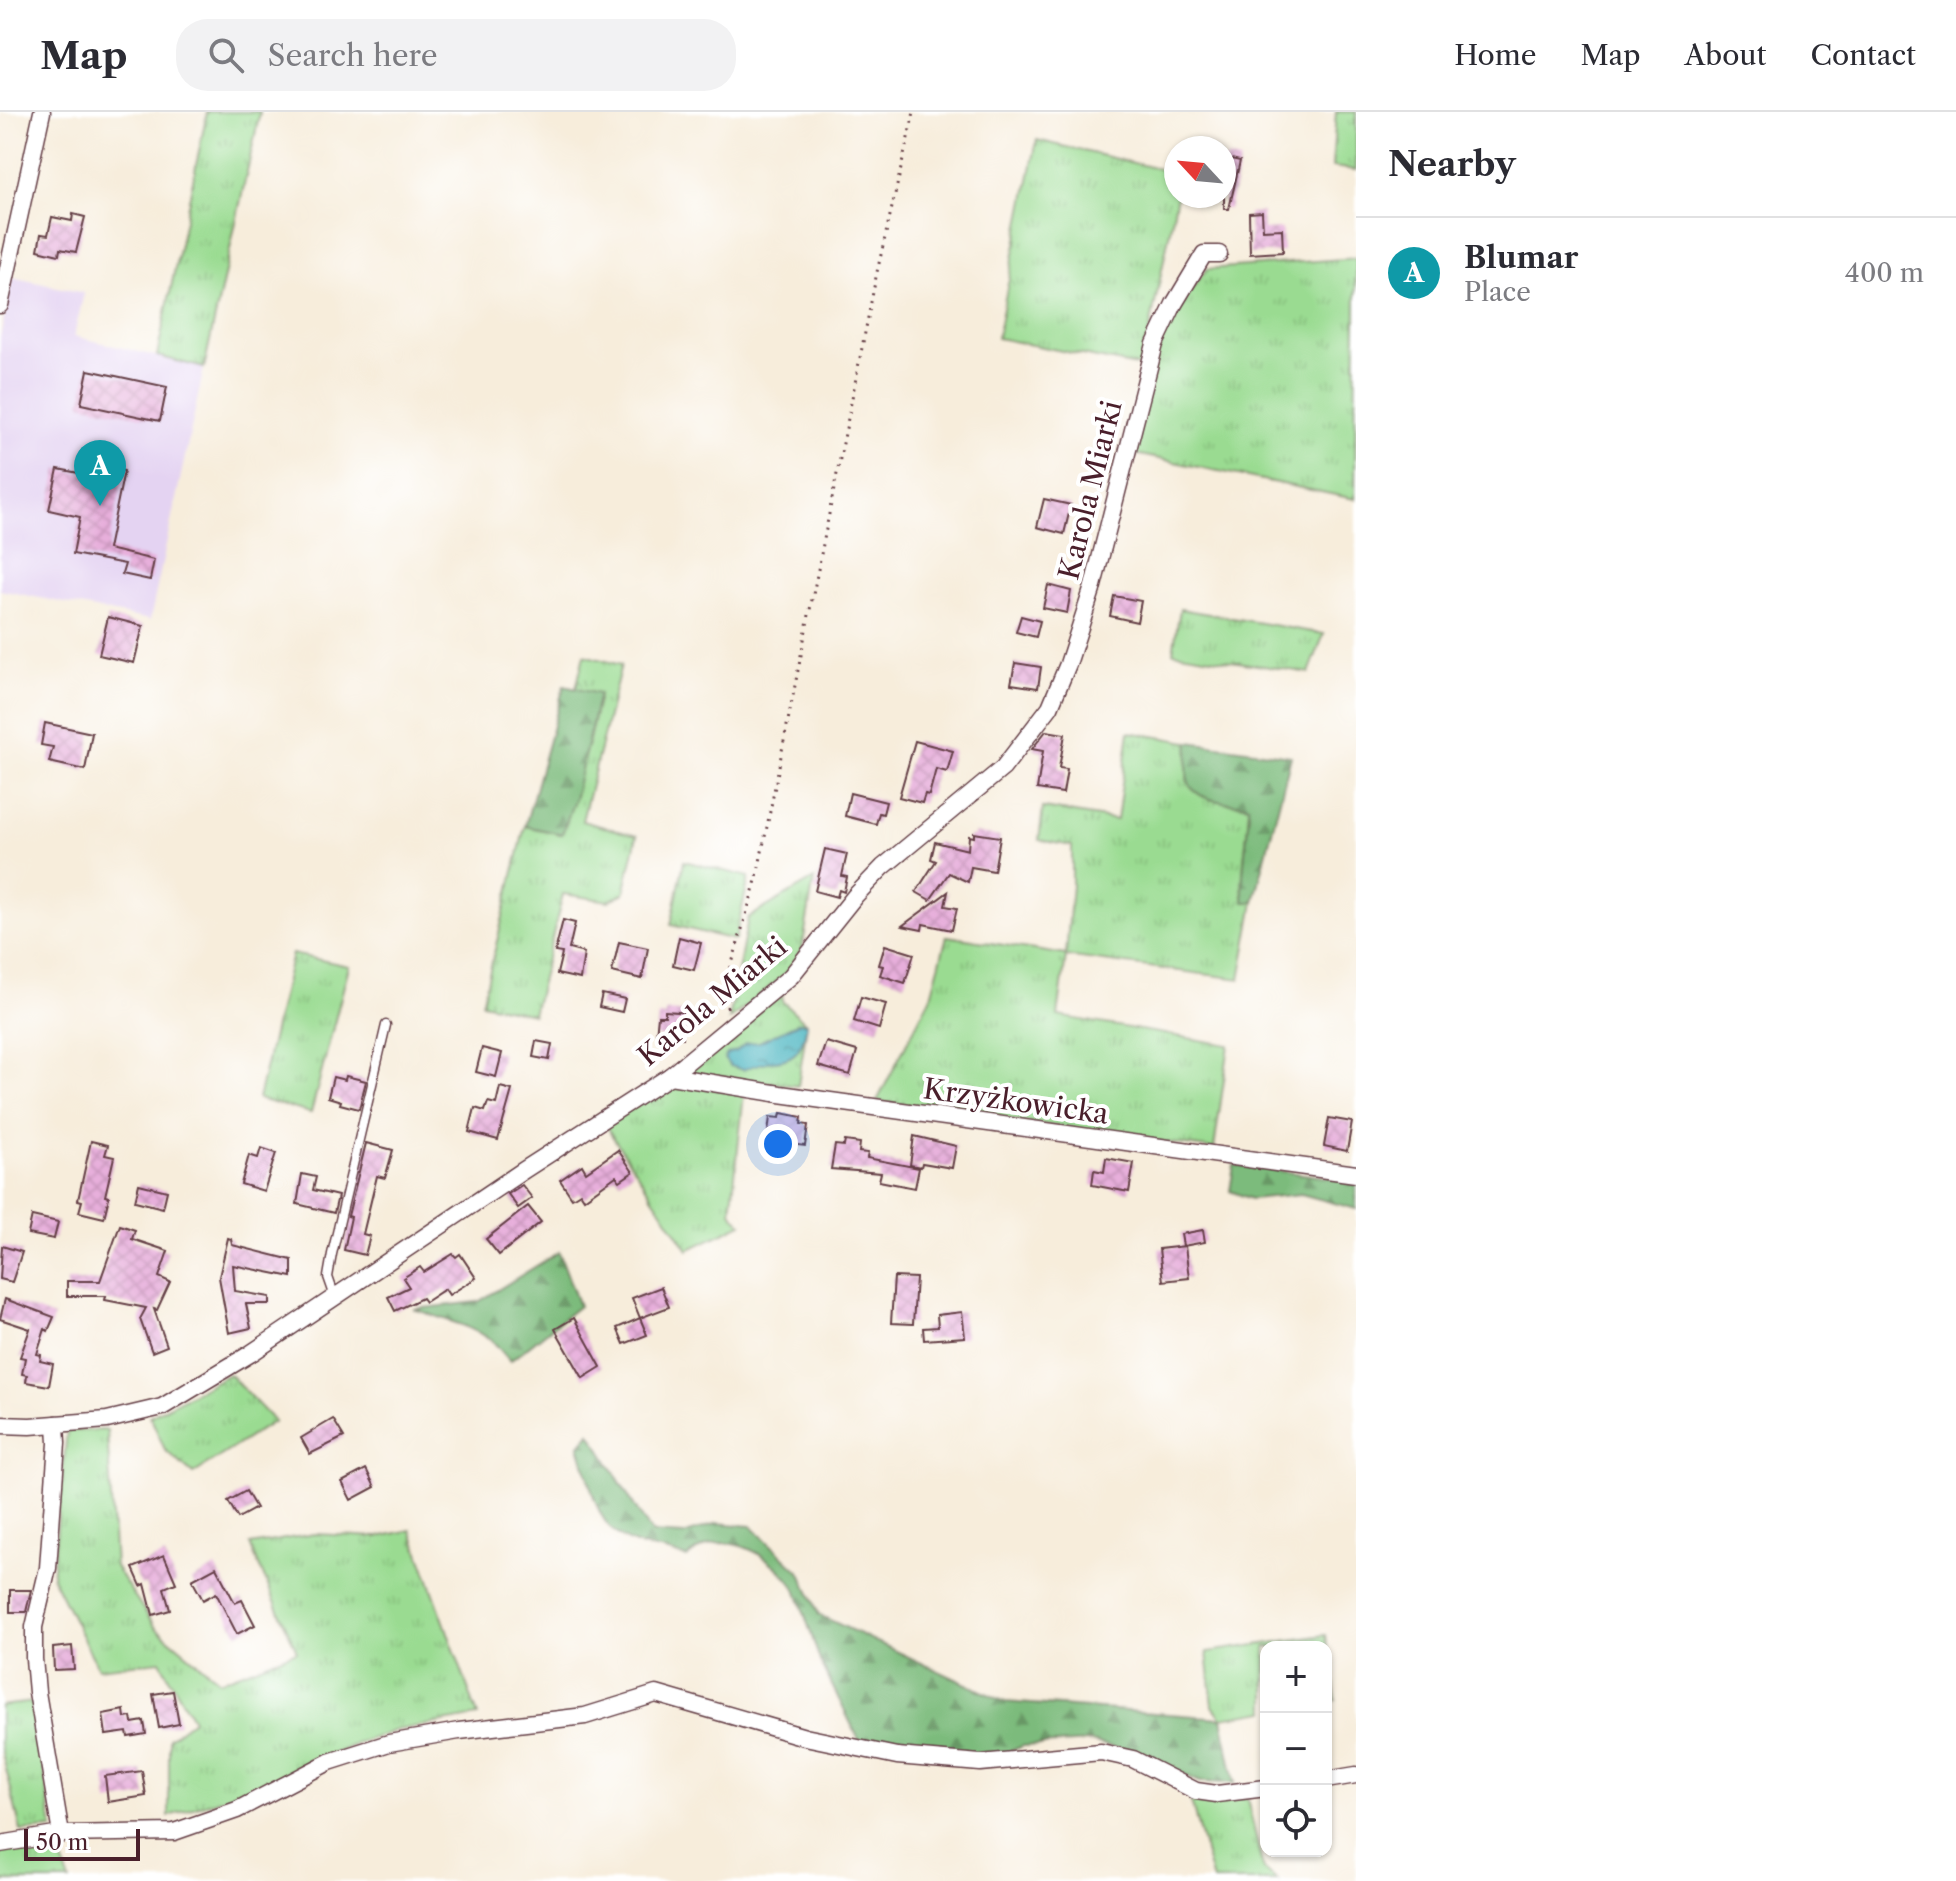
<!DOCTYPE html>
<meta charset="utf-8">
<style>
:root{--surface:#fff;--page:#f2f2f3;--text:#2b2b33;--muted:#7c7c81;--line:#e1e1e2;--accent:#ea580c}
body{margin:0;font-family:"Libre Caslon Text",serif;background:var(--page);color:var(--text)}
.controls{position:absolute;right:24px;bottom:24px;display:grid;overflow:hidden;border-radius:16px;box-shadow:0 2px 6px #0004}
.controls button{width:72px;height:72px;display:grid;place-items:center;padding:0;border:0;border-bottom:2px solid var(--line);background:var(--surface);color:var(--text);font:40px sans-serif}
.compass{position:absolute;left:1164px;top:24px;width:72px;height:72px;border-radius:50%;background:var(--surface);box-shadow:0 2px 6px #0004;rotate:296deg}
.scale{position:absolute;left:24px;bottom:20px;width:116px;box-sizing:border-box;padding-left:8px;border:4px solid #4a1f2b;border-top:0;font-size:22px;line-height:28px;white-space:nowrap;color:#4a1f2b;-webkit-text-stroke:6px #fff;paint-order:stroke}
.you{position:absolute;left:778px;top:1032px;width:28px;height:28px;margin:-20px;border:6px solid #fff;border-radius:50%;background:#1a73e8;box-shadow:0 0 0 12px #1a73e833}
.badge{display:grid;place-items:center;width:52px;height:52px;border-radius:50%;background:var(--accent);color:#fff;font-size:26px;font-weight:700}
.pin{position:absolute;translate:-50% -66px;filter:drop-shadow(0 2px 4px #0008)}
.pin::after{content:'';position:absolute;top:42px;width:28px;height:24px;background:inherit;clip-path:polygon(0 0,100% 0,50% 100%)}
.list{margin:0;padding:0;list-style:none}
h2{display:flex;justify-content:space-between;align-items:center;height:104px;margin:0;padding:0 32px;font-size:34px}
h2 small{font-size:26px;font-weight:400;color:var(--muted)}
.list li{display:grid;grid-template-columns:52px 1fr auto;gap:24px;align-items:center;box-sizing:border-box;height:112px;padding:0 32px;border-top:2px solid var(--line)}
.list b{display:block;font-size:30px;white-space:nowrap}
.list p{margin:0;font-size:26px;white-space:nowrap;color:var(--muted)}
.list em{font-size:26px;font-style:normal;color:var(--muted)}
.icon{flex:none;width:44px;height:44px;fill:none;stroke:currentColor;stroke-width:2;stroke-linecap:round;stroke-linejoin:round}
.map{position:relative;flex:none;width:1356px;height:1769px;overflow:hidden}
header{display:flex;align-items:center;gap:48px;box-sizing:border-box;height:112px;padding:0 40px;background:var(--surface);border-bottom:2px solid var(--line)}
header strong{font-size:38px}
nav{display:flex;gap:44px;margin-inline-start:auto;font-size:28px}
.search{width:560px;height:72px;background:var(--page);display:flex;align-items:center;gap:20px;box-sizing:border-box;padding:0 28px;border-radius:32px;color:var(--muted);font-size:30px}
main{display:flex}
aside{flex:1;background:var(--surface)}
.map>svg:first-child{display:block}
</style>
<header>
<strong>Map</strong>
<div class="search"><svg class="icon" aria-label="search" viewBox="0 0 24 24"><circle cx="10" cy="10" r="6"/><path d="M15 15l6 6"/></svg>Search here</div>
<nav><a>Home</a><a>Map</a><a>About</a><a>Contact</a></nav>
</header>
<main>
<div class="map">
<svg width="1356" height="1769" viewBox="0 0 1356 1769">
<defs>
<pattern id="grass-tufts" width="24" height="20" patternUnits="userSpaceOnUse" patternTransform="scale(2)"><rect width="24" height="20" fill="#9adb91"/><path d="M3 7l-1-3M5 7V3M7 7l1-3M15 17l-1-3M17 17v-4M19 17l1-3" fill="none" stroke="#86bc7d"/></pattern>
<pattern id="forest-firs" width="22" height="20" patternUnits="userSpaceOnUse" patternTransform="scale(2)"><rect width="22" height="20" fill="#7bbb7b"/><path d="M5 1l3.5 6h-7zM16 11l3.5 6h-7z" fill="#679765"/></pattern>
<pattern id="water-ripples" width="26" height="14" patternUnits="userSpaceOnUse" patternTransform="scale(2)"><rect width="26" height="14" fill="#46b4c0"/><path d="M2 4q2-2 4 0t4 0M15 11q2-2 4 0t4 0" fill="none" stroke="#3c929c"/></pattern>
<pattern id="building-cross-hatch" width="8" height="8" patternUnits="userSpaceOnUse" patternTransform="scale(2)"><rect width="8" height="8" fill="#e7afdb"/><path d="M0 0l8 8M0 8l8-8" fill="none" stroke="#c896bc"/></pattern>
</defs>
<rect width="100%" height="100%" fill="#fff"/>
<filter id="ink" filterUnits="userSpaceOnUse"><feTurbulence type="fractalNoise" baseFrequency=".0125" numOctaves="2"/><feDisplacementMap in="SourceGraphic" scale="16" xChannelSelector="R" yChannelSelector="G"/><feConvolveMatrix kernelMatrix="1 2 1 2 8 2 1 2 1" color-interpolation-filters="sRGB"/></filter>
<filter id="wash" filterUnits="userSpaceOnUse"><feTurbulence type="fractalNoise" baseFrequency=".006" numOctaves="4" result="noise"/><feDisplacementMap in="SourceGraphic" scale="32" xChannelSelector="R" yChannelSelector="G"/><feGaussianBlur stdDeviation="1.8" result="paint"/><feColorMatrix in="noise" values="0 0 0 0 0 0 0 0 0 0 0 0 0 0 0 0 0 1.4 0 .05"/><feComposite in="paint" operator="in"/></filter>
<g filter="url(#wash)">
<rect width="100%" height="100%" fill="#f7eddb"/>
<path fill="#e4d3f2" d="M12,165L84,181L74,224L204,256L150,508L0,478V226Z"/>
<g fill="url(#grass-tufts)" stroke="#727d5e" stroke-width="2">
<path d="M207,0H260L204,256L157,244Z"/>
<path d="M1336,0H1356V58L1332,55Z"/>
<path d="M1037,28L1176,61L1177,84L1142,255L997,226Z"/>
<path d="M1356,146L1355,387L1130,341L1160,226L1178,195L1207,157Z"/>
<path d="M1180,497L1324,522L1309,561L1173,540Z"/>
<path d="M584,543L621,553L582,709L637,724L624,781L609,789L563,782L533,902L482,891L525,714L561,722L589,628L599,583L576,577Z"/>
<path d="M1129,620L1189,630L1188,668L1213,688L1249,693C1249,720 1239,767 1244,790H1254L1240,867L1066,844L1058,904L1229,933L1214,1037L877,989L931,884L947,824L1066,843L1072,773V734L1039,728L1043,696L1117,708Z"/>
<path d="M684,749L749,765L735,828L671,813Z"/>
<path d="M814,767L802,838L786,862L729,908L748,806Z"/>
<path d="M292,842L349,854L311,1001L258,987Z"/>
<path d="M783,879L782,889L807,912L798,974L683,960Z"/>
<path d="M671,969L744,982L731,1100L742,1112L688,1138L605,1013Z"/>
<path d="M229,1262L274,1309L193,1362L165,1338L150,1304Z"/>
<path d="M107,1318L115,1455L156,1516L220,1569L297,1539L250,1433L314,1422L378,1425L411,1418L478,1604L397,1618L356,1632L272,1670L169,1704V1626L193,1608L160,1549L98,1556L52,1465L67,1319Z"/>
<path d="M1326,1523L1336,1588L1326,1589V1535H1266V1599L1222,1606L1213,1594L1207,1540Z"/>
<path d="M33,1590L53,1717L21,1719L0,1633V1594Z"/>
<path d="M1190,1686H1247L1263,1757L1278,1769H1213Z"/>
<path d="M54,1728L70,1769H0V1736Z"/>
</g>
<g fill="url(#forest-firs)" stroke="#626d53" stroke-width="2">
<path d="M564,574L599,582L574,688L562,722L525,714Z"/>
<path d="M1189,630L1291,644L1254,790H1244C1239,767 1249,721 1249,694C1231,690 1194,691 1188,668C1185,658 1189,641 1189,630Z"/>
<path d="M1234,1053L1356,1069V1097L1301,1082L1251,1087L1230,1079Z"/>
<path d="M559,1140L579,1194L510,1249L491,1227L465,1214L414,1197L478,1190Z"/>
<path d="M590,1321C612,1354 629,1388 652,1421L684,1423L717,1411L751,1414L801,1461L819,1503L1005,1590L1222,1606L1235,1671L1200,1670L1131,1639L1090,1630L1023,1634L1001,1643L949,1642L861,1632L820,1549L797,1479C774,1443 724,1412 687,1446C670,1439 655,1438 638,1433C593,1420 592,1371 579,1334Z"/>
</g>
<path fill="url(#water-ripples)" stroke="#486a76" stroke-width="2" d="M800,910L807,912C798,962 778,940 743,958L730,954L724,947L727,942L737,939L746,931L759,930Z"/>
<g id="blocks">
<g fill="url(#building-cross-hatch)">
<path d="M1227,46L1240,49L1229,97H1224V55Z"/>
<path d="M1262,100L1263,118L1282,117L1283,140L1250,142L1249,101Z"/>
<path d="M73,102L85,105L76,140L60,137L59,143L38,138L41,122L48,123L52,105L72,109Z"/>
<path d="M88,258L167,275L160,309L81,292Z"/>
<path d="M91,352L124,359L108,437L154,448L150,468L122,462L125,452L73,442L80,405L49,398L58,357L89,363Z"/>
<path d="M1044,387L1071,393L1064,422L1037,415Z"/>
<path d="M1048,473L1071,479L1067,501L1043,496Z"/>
<path d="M1114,484L1141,489L1137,510L1110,504Z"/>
<path d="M1021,504L1040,509L1036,525L1016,520Z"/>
<path d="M108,505L143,514L134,551L99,543Z"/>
<path d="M1015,551L1041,555L1038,576L1011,572Z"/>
<path d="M45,611L92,621L85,658L49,650L53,635L41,633Z"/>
<path d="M1046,619L1065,622L1059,656L1067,657L1063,681L1037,677L1043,639L1032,637Z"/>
<path d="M915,629L953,639L947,660L936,657L929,683L925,682L922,691L899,685Z"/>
<path d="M850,681L886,690L883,702L879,701L876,712L845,704Z"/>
<path d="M974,721L1000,725L994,759L971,755L968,770L949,761L930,788L916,780L936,749L931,747L935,730L968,738L969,724L974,725Z"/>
<path d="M825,737L847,742L842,764L847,765L844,780L839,778L837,785L815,779Z"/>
<path d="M948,780L945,794L957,796L952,818L923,812L922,818L902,814Z"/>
<path d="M563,808L575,811L569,837L584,841L580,867L557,862L562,841L555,840Z"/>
<path d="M679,825L701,831L694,858L673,853Z"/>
<path d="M619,830L648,836L642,867L612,860Z"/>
<path d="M885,833L914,842L905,871L880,863L883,854L879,853Z"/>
<path d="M602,882L625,887L622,900L599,895Z"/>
<path d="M861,885L886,892L879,917L854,909Z"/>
<path d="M665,899L691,901L690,919H683V926L656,924L658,904H665Z"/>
<path d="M536,929L552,932L549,948L533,945Z"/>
<path d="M826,930L857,939L850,963L818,954Z"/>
<path d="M482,936L502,941L496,965L476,960Z"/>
<path d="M346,964L366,969L359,997L340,992L341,989L328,985L333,965L345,968Z"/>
<path d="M500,975L512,978L498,1028L469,1020L475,996L485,999L488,990L496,992Z"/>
<path d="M781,1001L802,1005L801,1012L808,1013L805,1034L767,1029L770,1005L780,1006Z"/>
<path d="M1329,1006L1352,1010L1347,1039L1324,1034Z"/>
<path d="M914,1024L956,1034L952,1056L922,1051L921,1055L910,1053Z"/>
<path d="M91,1029L108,1033L105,1043L114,1045L105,1084L109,1085L104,1106L79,1100L82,1089L78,1088Z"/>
<path d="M845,1029L860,1031L859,1040L868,1041L867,1046L919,1056L915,1076L879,1069L881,1061L831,1057L835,1033L844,1034Z"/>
<path d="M366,1031L393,1038L385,1066L377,1064L363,1122L370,1124L365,1143L344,1138L351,1105L348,1104Z"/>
<path d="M261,1036L276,1041L264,1079L241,1072L249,1043L258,1046Z"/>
<path d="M618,1038L633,1060L620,1069L616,1064L584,1087L580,1081L572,1086L560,1068L582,1053L586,1060Z"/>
<path d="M1106,1046L1134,1051L1129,1080L1092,1073L1094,1058L1104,1060Z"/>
<path d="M302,1062L316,1065L313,1078L338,1084L334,1101L297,1092Z"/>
<path d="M139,1072L167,1079L163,1096L135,1089Z"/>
<path d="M522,1073L532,1086L518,1096L508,1082Z"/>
<path d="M528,1094L541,1110L499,1143L486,1127Z"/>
<path d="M32,1104L58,1110L54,1127L28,1122Z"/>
<path d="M120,1113L135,1118L132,1127L168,1139L159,1165L170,1170L157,1198L154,1197L167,1234L152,1240L140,1207L146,1196L105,1188L106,1184H67V1169H100Z"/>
<path d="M1203,1118L1205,1130L1183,1134L1181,1122Z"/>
<path d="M228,1126L231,1127L232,1133L292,1148V1165L233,1153L235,1179L270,1185V1192H246L251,1216L229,1221L219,1165Z"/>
<path d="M2,1134L22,1140L12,1170L0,1167Z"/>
<path d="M1185,1134L1189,1166L1163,1169L1159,1137Z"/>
<path d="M453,1142L456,1145L460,1142L476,1166L449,1183L445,1177L425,1190L422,1186L395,1199L388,1185L409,1175L403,1166L420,1155L424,1160Z"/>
<path d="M894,1165L916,1166L913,1212L891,1211Z"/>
<path d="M661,1175L669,1195L640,1206L632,1186Z"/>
<path d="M5,1187L54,1205L48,1219L45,1217L37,1242L41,1243L40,1249L53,1252L49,1274L26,1270L27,1263L22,1262L25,1246L20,1245L30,1217L0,1207Z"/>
<path d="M962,1200L965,1225L924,1228L923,1216L938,1215L937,1203Z"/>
<path d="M574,1206L601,1255L583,1266L555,1217Z"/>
<path d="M640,1206L647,1223L624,1232L617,1216Z"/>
<path d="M333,1307L344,1325L310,1342L301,1326Z"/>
<path d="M366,1357L375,1375L351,1388L342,1370Z"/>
<path d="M246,1379L256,1396L238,1406L228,1389Z"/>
<path d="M164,1443L176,1471L164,1476L170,1498L153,1503L145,1472L141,1474L133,1456Z"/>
<path d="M216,1455L235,1491L242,1488L255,1513L237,1522L216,1481L203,1488L192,1468Z"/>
<path d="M10,1478H31L26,1500H10Z"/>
<path d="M72,1534L74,1557L54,1558L53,1536Z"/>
<path d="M173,1579L179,1612L159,1616L153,1582Z"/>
<path d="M124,1598L125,1606L131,1605L132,1611L144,1609L146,1622L128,1625L127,1620L106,1623L103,1602Z"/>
<path d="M142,1659L146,1684L108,1690L105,1664Z"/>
</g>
</g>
</g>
<g filter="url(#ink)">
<use href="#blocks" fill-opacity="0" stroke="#643e45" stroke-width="2"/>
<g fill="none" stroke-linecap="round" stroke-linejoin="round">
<defs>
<path id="lane" d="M335,1185L328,1165L332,1142L386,913"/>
<g id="street">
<path d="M0,193L42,0"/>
<path d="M670,964L780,982L1356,1062"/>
<path d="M0,1313L30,1314L107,1308L162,1295L250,1242L524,1058L670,964L791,864L855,784L883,755L1003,656L1050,595L1068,552L1092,478L1155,232L1174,192L1204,142H1219"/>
<path d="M1326,1668L1356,1663"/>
<path d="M61,1722L174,1720L237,1698L329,1650L389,1631L459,1619L585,1604L656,1582L805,1625L897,1644L980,1651L1101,1640L1133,1647L1196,1679L1217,1682L1266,1676"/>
<path d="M0,1732L61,1722L37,1580L34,1547V1515L48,1456L57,1331L56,1312"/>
</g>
</defs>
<use href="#lane" stroke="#643e45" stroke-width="11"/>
<use href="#street" stroke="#643e45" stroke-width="19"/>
<path stroke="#643e45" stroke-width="3" stroke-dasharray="2 6" stroke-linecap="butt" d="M727,896L731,855L757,765L877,160L914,0"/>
<use href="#lane" stroke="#fff" stroke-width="8"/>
<use href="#street" stroke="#fff" stroke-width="16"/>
</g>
</g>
<g text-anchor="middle" stroke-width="8" stroke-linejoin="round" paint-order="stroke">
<g font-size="28" fill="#4a1f2b" stroke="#fff">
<text transform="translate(1090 378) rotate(-76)" y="10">Karola Miarki</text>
<text transform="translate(712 889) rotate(-40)" y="10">Karola Miarki</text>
<text transform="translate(1016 989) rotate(8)" y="10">Krzyżkowicka</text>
</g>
</g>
</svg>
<div class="controls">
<button>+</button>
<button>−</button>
<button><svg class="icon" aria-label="locate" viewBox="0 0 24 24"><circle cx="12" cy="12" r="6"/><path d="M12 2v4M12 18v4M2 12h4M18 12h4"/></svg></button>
</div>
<svg class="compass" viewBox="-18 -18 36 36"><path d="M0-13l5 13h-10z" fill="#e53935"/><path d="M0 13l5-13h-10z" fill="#7c7c81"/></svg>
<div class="scale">50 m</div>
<div class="you"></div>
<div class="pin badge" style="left:100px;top:394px;background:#0f9aa8">A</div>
</div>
<aside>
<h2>Nearby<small></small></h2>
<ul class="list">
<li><span class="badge" style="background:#0f9aa8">A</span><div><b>Blumar</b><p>Place</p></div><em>400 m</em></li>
</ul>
</aside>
</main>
